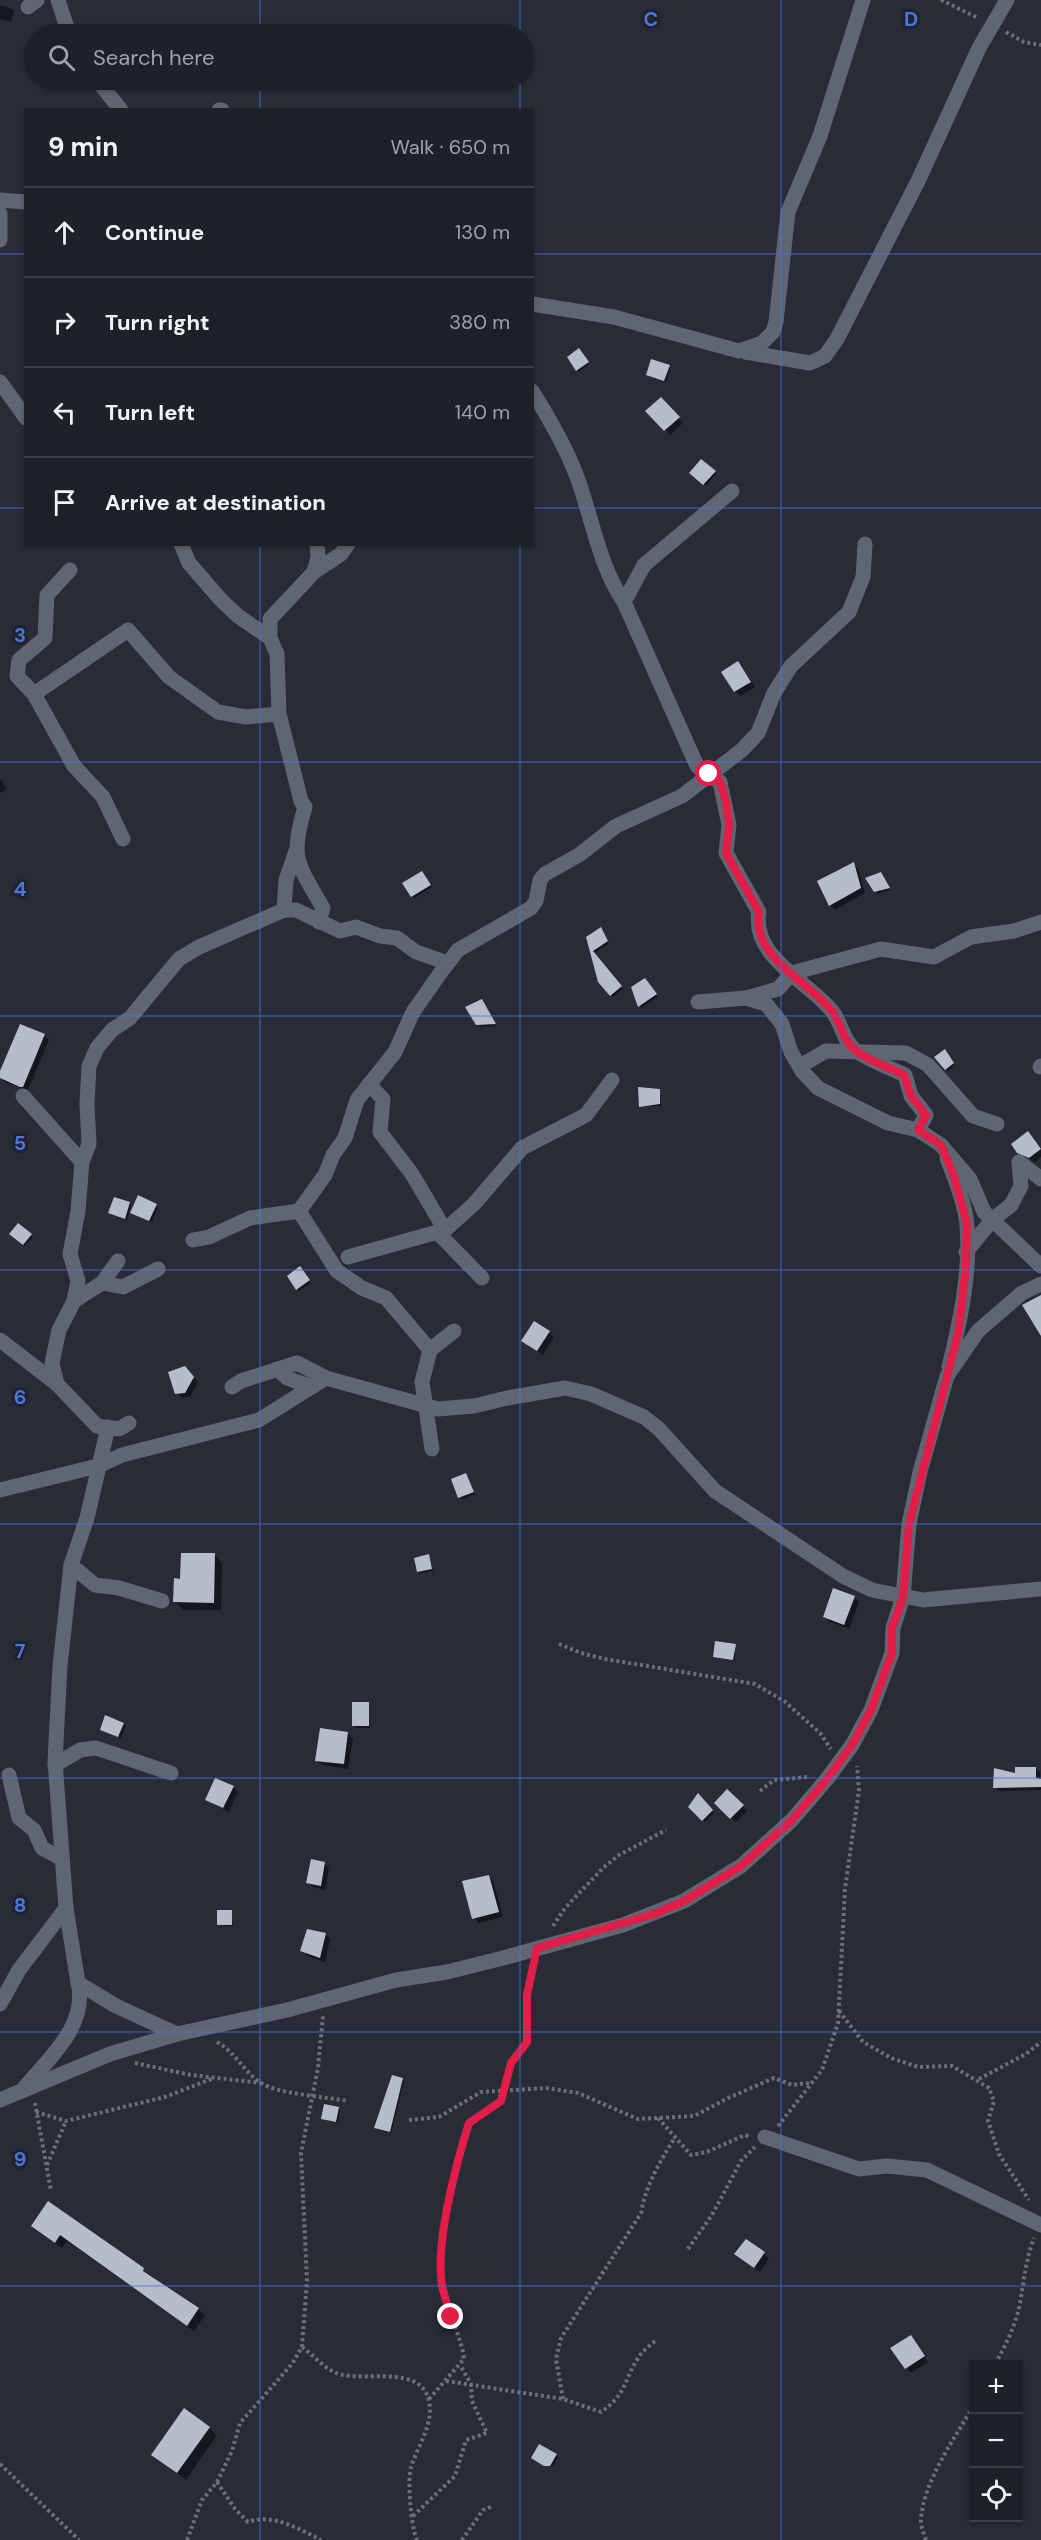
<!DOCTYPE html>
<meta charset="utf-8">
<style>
:root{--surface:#1d2129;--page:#2a2e35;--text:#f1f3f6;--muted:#a0a3a8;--line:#3b3e46}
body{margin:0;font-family:"DM Sans",sans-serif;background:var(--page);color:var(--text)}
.controls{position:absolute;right:18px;bottom:18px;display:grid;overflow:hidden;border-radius:0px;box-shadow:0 2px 4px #0004}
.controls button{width:54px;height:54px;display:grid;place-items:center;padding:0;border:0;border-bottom:2px solid var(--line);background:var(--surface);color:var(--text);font:30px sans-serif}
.stop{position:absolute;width:18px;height:18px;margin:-14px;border:4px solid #e11d48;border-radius:50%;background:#fff}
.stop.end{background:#e11d48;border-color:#fff;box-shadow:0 2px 6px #0008}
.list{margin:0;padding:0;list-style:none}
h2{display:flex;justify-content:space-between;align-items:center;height:78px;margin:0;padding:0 24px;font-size:26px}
h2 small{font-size:20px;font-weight:400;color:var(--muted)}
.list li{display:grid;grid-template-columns:39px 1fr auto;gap:18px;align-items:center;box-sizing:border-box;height:90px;padding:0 24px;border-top:2px solid var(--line)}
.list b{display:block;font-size:22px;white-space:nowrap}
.list em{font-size:20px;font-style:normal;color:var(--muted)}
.icon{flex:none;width:33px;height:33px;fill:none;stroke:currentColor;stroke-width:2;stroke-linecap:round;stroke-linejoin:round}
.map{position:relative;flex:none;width:1041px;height:2540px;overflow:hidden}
.search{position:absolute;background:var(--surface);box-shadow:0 2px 4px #0004;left:24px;top:24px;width:510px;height:66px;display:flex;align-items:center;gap:15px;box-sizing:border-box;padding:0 21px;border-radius:33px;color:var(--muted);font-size:22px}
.panel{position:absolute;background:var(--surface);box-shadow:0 2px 4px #0004;left:24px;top:108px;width:510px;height:438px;border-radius:0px}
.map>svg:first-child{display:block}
</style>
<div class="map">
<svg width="1041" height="2540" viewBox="0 0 1041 2540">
<rect width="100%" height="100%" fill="#272c37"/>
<g fill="#0007">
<path d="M0,5L14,10L11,22L0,19Z"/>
<path d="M581,352L589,364L579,372L577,370Z"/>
<path d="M669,366L671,368L666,382L648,374Z"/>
<path d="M661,399L683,423L670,435L648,412Z"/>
<path d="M701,461L716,474L706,486L691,473Z"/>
<path d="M738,663L755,687L740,696L735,691Z"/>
<path d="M0,779L7,789L0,793Z"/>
<path d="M854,864L858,869L865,893L835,910L830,905Z"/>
<path d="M424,874L432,887L414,898L412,896Z"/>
<path d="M883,876L890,890L878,894L876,891Z"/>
<path d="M603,931L609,944L594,953L623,989L613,997L599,981L588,938Z"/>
<path d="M647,981L658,997L641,1008L640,1006Z"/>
<path d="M484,1003L496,1026L480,1027L477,1024Z"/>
<path d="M44,1035L49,1040L28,1090L4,1082L0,1075Z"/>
<path d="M947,1053L955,1065L948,1071L936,1057Z"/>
<path d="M659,1091L661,1106H640Z"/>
<path d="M1032,1138L1041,1149V1157L1035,1162L1018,1152Z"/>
<path d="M129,1203L131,1205L127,1220L109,1213Z"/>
<path d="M156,1205L158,1207L152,1222L134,1214Z"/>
<path d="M18,1225L33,1237L25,1246L11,1234Z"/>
<path d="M302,1270L311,1283L299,1291L297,1289Z"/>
<path d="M549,1332L554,1337L543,1355L523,1341Z"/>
<path d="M190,1373L198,1383L190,1397L182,1398L177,1393Z"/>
<path d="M466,1475L475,1494L462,1500L453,1480Z"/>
<path d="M215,1555L222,1563L221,1610H183L175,1602L182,1580Z"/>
<path d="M429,1556L433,1571L420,1573L418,1571Z"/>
<path d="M854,1597L859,1602L849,1629L829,1621L824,1616Z"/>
<path d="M735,1645V1661L714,1656Z"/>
<path d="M368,1704L370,1728H356L354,1726Z"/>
<path d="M124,1724L126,1726L121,1738L101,1730Z"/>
<path d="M348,1734L353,1739L348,1769L322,1765L317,1760Z"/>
<path d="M1036,1768L1040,1772L1041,1790L999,1791L995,1787Z"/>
<path d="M233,1787L238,1792L229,1812L207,1800Z"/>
<path d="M727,1792L747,1811L736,1822L716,1803Z"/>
<path d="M698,1796L714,1813L705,1822L690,1807Z"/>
<path d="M324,1863L329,1868L325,1890L313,1887L308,1882Z"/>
<path d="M488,1876L493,1881L503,1917L479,1923L474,1918Z"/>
<path d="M231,1912L233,1926H221L219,1924Z"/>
<path d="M325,1934L330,1939L325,1962L307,1956L302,1951Z"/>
<path d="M402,2080L404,2082L391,2133L378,2130L376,2128Z"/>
<path d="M338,2108L340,2110L338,2123L322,2119Z"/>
<path d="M48,2203L198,2309L205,2315L194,2331L67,2241L62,2248L39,2232L33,2226Z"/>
<path d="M746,2241L769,2258L760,2272L736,2254Z"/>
<path d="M915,2342L928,2362L911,2373L906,2368Z"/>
<path d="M209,2428L217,2435L186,2480L153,2455Z"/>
<path d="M556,2455L558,2457L553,2467L534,2459Z"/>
</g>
<g fill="#b6bcca">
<path d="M579,348L589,362L576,371L567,357Z"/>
<path d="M651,359L670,365L664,381L646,375Z"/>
<path d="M661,397L680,417L664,431L645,411Z"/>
<path d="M701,459L716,471L703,485L689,473Z"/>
<path d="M738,661L751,682L734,692L721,672Z"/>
<path d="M854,862L861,888L829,906L817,881Z"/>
<path d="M422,871L431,885L411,897L402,883Z"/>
<path d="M881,872L890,888L874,892L865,878Z"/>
<path d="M601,927L608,941L593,951L622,986L610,996L598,982L586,937Z"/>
<path d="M645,978L657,994L638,1007L631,987Z"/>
<path d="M482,999L496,1024L476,1025L465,1007Z"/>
<path d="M20,1024L45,1034L23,1087H20L0,1078V1071Z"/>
<path d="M945,1049L954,1063L945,1070L934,1057Z"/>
<path d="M638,1087L660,1089V1104L639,1107Z"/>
<path d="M1028,1131L1041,1149L1029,1158L1017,1153L1011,1144Z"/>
<path d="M138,1195L157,1204L149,1221L130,1213Z"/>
<path d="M114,1197L130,1202L125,1219L108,1213Z"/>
<path d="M18,1223L32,1234L23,1245L9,1234Z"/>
<path d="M300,1266L310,1280L296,1290L287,1276Z"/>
<path d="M1041,1295V1336L1022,1305Z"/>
<path d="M534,1321L550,1331L537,1351L521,1341Z"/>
<path d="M185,1366L194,1377L185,1393L175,1394L168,1372Z"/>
<path d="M466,1473L474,1492L458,1498L451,1479Z"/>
<path d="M181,1553H215L214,1603L173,1602L174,1578L180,1579Z"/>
<path d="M429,1554L432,1569L417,1572L414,1558Z"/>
<path d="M833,1588L855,1596L844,1625L823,1617Z"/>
<path d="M715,1641L736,1644L733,1660L713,1657Z"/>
<rect x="352" y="1702" width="17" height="24"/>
<path d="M105,1715L124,1723L118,1737L100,1730Z"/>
<path d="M320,1728L348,1732L344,1764L315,1761Z"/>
<path d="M1015,1767H1036V1778L1041,1779V1787L993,1788L994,1768L1015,1773Z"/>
<path d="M215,1778L234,1786L223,1808L205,1800Z"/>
<path d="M727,1789L744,1805L730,1819L714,1803Z"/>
<path d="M698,1793L713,1810L702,1821L688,1807Z"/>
<path d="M311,1859L325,1862L321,1886L306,1883Z"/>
<path d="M489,1875L499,1912L472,1919L462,1881Z"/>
<rect x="217" y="1910" width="15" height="15"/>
<path d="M307,1929L326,1933L320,1958L300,1951Z"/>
<path d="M392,2075L403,2078L390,2132L374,2128Z"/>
<path d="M324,2104L339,2107L336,2122L321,2119Z"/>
<path d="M48,2201L144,2268L143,2271L199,2308L187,2326L60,2235L55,2243L31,2226Z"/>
<path d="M746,2239L765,2252L754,2268L734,2254Z"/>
<path d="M911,2335L925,2356L905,2369L890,2348Z"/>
<path d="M184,2408L210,2427L177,2473L151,2455Z"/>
<path d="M539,2444L557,2454L550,2466H544L531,2458Z"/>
</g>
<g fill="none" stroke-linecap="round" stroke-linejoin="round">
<g stroke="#6b6f79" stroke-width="4" stroke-dasharray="3 3" stroke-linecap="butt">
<path d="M941,0L978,18"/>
<path d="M1006,32L1024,42L1041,45"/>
<path d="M559,1644L581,1653L605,1659L755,1684L784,1701L820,1733L831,1749"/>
<path d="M760,1791L774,1780L808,1777"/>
<path d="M553,1926L565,1908L603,1868L619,1855L666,1830"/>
<path d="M839,2011L863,2042L891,2058L918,2067L952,2066L989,2088L994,2101L988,2121L999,2154L1029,2200"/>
<path d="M217,2042C235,2052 244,2072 261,2083C278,2094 326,2097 348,2101"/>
<path d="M135,2063L191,2075L261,2083"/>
<path d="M979,2079L1026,2054L1041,2042"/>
<path d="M35,2103L51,2191"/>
<path d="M36,2112L66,2121L165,2097L214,2078"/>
<path d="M658,2118L691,2155L707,2152L745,2135L750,2137"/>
<path d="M409,2120L439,2117L481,2092L546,2088L578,2093L638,2119L694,2116L728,2098L774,2078L792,2085L810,2083"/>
<path d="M778,2126L822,2070L838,2023L845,1889L859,1790L857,1766"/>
<path d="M47,2165L66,2121"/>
<path d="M688,2249L712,2215L741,2161L755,2147"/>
<path d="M302,2347C315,2356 324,2369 339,2374C366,2382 421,2364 429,2401C434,2424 418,2445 411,2467C407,2480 411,2527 417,2540"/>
<path d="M995,2364C1006,2345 1016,2324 1020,2303C1024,2280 1026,2259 1034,2238"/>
<path d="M446,2381L563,2399L601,2412C628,2393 623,2380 639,2357C643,2350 651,2345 657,2339"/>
<path d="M429,2399L464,2359C461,2333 445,2310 442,2283C436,2240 455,2165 469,2123L502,2101L511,2063L527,2042V1995L533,1967"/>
<path d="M563,2399L556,2359L561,2338L641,2213C646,2185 659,2163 674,2139"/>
<path d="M0,2464L79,2540"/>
<path d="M217,2482L235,2509L248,2522C273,2513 299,2529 321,2540"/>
<path d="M413,2516L455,2476L466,2440L487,2433L472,2401L471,2384L460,2365"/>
<path d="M187,2540L202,2500L217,2482L232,2451L240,2423L292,2364L302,2347L307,2281L301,2153L318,2068L323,2016"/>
<path d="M462,2540L483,2510L493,2506"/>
<path d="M926,2540C924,2534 921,2527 921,2522C921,2485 956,2436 974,2405"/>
</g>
<g stroke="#5f6571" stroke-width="15">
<path d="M58,0L69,34"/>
<path d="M28,7L37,0"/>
<path d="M97,80L121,110"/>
<path d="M219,110H222"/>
<path d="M0,200L26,202"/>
<path d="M0,213V240"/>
<path d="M532,304L614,317L739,351L762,343L773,332L776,322L788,212L820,136L863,0"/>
<path d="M745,352L810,363L825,356L837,339L918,181L979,48L1007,0"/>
<path d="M0,382L26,418"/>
<path d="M532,391C549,418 566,447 577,477C592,517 599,566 624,602L697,766L720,782L729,825L726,853L759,912C751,957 808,981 832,1011C842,1023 842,1039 855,1050C865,1059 891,1068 905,1075L911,1096L926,1115L918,1130"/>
<path d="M181,544L189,563L221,600L238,616L270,638L277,654L279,714L301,801L305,807C289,859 298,864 323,908L319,922"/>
<path d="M70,570L47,595L45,638L19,660L17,676L34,694L128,630L169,677L218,712L246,717L279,714"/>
<path d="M314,572L341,554L348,544"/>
<path d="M624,602L644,565L732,491"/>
<path d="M270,638V619L314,572L318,557L317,544"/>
<path d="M34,694L74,766L103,797L123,839"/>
<path d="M284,910L286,880L296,851"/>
<path d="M746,998L778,989L792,973L881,949L934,957L971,937L1014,931L1041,922"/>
<path d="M698,1002L746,998L766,1004L782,1024L791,1052L802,1071L818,1088L888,1123L918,1130L941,1145L970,1179L984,1212L1041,1266"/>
<path d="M800,1066L826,1051L906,1053L928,1065L973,1116L997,1124"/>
<path d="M1040,1067L1041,1066"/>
<path d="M369,1084L383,1099L380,1132L412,1174L445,1230"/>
<path d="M23,1096L82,1162"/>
<path d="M947,1158C955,1179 965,1203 967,1225C971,1271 960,1322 949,1367"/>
<path d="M1019,1162L1041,1179"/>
<path d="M299,1211L325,1175L333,1155L345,1138L357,1100L395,1052L413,1012L441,972L458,950L531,908L536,901L540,880L545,874L579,855L616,826L682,796L742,750L758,733L774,693L791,666L849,612L863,577L865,544"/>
<path d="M437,1232L482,1278"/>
<path d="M193,1240L209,1237L250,1218L299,1211L337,1271L362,1288L386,1298L430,1350L422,1382L432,1449"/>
<path d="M966,1252L992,1220L1011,1205L1021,1186L1019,1162"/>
<path d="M348,1257L445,1230L474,1204L522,1148L586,1115L612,1080"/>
<path d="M102,1283L123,1287L158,1269"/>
<path d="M74,1301L102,1283L118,1261"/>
<path d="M0,1340L57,1384"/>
<path d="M430,1350L454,1331"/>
<path d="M277,1369L287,1378L312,1387"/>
<path d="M232,1387L241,1381L297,1363L326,1378"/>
<path d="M129,1423L119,1429L97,1426L57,1384L52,1363L59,1330L74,1301L78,1281L70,1254L78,1211L82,1162L89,1144L87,1104L89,1066L97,1048L112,1030L130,1018L179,959L199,947L284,910H296L340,931L356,927L380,936L397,938L416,952L448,963"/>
<path d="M108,1427L87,1518L71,1565L60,1666L55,1761L66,1908L78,1983L116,2006L177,2034"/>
<path d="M0,1490L98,1466L122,1455L259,1420L326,1378L438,1409L474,1406L507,1398L565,1388L591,1394L644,1417L659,1429L715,1491L843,1576L872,1590L923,1600L1041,1589"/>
<path d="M71,1565L95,1585L119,1588L162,1601"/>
<path d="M55,1765L80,1750L96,1748L171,1773"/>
<path d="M9,1775L19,1818L34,1830L42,1848L62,1859"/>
<path d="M0,2004L19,1970L66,1908"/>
<path d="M25,2087C50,2057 88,2025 78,1983"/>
<path d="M0,2100L110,2054L177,2034L287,2010L396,1980L447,1972L503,1958L623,1925L684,1901L741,1866L792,1820L827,1779L852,1745L871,1710L892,1653L893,1628L903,1597L909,1524L920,1472L947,1376L978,1331L1022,1293L1041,1284"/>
<path d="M765,2137L859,2169L887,2166L927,2170L1041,2225"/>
</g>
</g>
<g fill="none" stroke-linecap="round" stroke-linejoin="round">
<path stroke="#e11d48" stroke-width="8" d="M451,2317C448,2306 444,2296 442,2285C435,2243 456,2164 469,2123L501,2101L511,2063L527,2042V1995L537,1948L654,1914L684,1901L741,1866L792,1820L827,1779L852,1745L871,1710L892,1653V1628L903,1597L909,1524L958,1334L965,1275L967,1224L954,1176L941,1145L918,1130L926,1115L911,1096L904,1075C891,1068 865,1059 855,1050C842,1039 841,1023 832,1011C808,981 751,957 759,912L726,853L729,825L726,801L720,782L709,774"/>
</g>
<path fill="none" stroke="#4e74dd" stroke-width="1.5" stroke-opacity="0.55" d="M260,0V34M520,0V34M781,0V2540M260,80V110M520,80V110M0,254H26M532,254H1041M0,508H26M532,508H1041M260,544V2540M520,544V2540M0,762H1041M0,1016H1041M0,1270H1041M0,1524H1041M0,1778H1041M0,2032H1041M0,2286H1041"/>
<g font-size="20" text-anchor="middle" font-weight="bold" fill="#4e74dd" stroke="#1e232d" stroke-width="6" stroke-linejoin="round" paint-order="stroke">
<text x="651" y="26">C</text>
<text x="911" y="26">D</text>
<text x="20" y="642">3</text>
<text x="20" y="896">4</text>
<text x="20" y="1150">5</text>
<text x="20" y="1404">6</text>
<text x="20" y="1658">7</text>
<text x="20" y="1912">8</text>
<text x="20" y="2166">9</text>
</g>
</svg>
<div class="controls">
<button>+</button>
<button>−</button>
<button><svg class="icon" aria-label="locate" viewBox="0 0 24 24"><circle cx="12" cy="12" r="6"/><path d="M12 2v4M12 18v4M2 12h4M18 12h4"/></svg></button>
</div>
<div class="stop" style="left:709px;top:774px"></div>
<div class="stop end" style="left:451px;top:2317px"></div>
<div class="search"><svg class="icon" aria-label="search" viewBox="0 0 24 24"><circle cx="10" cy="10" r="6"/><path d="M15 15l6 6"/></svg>Search here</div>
<section class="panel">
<h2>9 min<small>Walk · 650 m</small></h2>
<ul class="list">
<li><svg class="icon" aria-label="ahead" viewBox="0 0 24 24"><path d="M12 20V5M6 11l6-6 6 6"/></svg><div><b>Continue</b></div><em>130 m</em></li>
<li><svg class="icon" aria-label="right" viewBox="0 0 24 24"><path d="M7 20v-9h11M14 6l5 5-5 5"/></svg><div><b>Turn right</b></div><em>380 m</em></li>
<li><svg class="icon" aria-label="left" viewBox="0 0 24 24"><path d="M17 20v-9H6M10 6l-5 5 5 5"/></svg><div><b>Turn left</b></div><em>140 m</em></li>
<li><svg class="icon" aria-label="arrive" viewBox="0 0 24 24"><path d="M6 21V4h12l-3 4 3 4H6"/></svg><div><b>Arrive at destination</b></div></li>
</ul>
</section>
</div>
